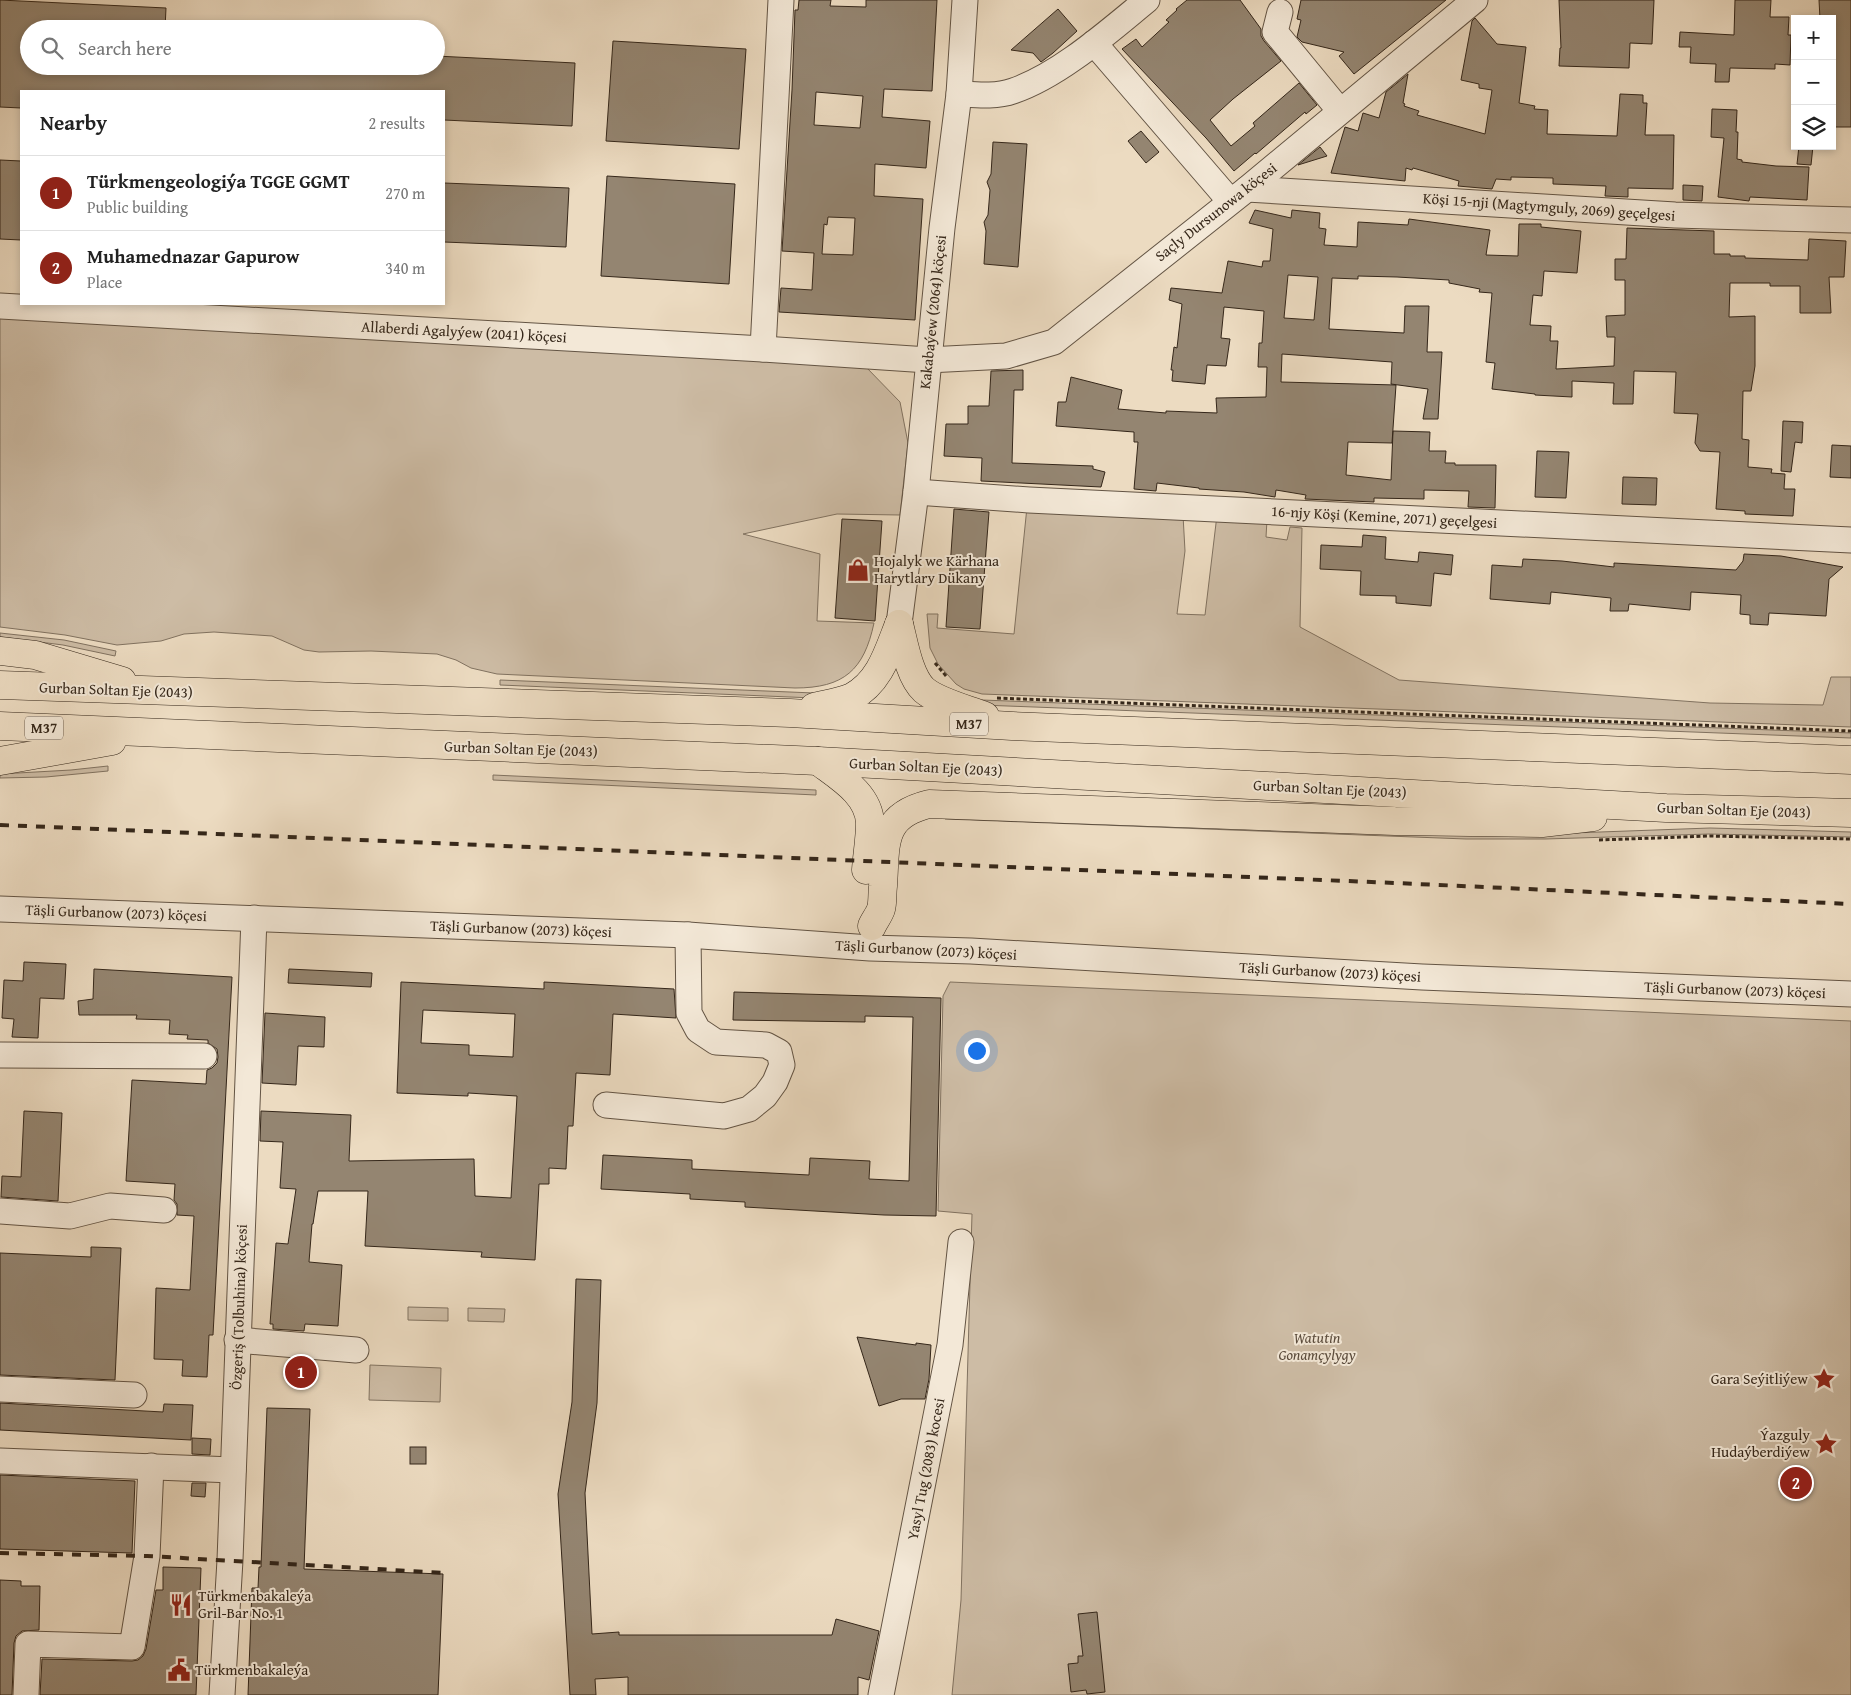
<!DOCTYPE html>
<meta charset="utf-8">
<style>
:root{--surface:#fff;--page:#f6f6f6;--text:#222;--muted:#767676;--line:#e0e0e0;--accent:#8f2418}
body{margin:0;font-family:"Gentium Book Plus",serif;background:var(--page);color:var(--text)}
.controls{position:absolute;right:15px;top:15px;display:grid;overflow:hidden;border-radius:0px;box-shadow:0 2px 8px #0003}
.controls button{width:45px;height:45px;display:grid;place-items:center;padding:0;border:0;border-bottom:1px solid var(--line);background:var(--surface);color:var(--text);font:25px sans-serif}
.you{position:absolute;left:976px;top:1050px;width:18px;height:18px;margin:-12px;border:4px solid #fff;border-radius:50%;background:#1a73e8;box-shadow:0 0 0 8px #1a73e833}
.badge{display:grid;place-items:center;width:32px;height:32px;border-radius:50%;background:var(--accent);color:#fff;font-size:16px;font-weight:700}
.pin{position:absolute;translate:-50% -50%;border:2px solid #fff;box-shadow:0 1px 5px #0006}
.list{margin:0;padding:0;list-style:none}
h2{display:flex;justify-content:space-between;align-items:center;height:65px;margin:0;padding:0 20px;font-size:21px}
h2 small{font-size:16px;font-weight:400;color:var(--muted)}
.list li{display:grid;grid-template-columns:32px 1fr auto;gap:15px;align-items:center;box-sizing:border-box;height:75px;padding:0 20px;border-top:1px solid var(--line)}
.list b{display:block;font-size:19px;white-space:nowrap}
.list p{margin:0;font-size:16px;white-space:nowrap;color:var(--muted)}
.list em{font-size:16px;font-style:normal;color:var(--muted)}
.icon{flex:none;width:28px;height:28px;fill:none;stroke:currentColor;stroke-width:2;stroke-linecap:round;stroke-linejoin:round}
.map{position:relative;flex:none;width:1851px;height:1695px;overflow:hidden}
.search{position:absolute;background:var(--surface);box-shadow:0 2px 8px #0003;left:20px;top:20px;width:425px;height:55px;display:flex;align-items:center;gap:12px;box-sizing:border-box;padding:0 18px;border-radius:28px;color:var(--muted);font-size:19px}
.panel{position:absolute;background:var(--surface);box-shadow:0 2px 8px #0003;left:20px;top:90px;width:425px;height:215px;border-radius:0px}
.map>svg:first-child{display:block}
</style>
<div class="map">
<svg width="1851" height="1695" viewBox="0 0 1851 1695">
<rect width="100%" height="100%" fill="#ecdbc1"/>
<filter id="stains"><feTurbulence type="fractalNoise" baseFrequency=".004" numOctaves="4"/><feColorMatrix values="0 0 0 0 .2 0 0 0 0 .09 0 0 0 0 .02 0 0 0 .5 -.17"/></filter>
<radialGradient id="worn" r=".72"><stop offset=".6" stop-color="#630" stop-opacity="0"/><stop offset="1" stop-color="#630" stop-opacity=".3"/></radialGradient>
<g fill="#cdbca5" stroke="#817260">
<path d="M0,315L865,366L900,402L908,443L900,515L837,514L743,534L820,554L817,621L874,623C864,670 844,688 795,688L497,674L471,668L456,660L437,654L371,651L319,652L304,650L272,636L214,632L184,634L161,641L117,645L65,635L0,627Z"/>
<path d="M1027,507L1183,515L1185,551L1177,614L1205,615L1217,515L1267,520L1266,537L1287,540L1290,527L1302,528L1300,627L1399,680L1710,703L1823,705L1831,677H1851V727L982,694L964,689L956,684L938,664L930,648L927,614H938L937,628L1014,634Z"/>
<path d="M0,633L64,640L116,651L115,656L63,645L0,637Z"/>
<path d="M500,680L814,693V698L500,685Z"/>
<path d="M982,700L1851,733V738L981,705Z"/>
<path d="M108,766V771L46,777L0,778V774L71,770Z"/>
<path d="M493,775L816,790V795L493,780Z"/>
<path d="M945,816L1545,834L1710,828L1851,832V837L1709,834L1545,839H1466L945,819Z"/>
<path d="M950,982L1851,1021V1695H952L961,1600L972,1214L938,1211L943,996Z"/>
<path d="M408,1307L448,1308V1321L408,1320Z"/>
<path d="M468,1308L505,1309L504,1322L468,1321Z"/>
<path d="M370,1365L441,1368L440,1402L369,1400Z"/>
</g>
<g fill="#948571" stroke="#35271a" fill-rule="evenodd">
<path d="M0,0L166,8L165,29H29V66H436V56L575,63L572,126L444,120V91H21V108L0,107Z"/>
<path d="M799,0H831L830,6L866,7V0H937L932,91L884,89L882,117L930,121L926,168L875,164L874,196L923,199L915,320L779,312L781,288L812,290L814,253L782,251L792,90L795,10H798ZM816,92L863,96L860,128L814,125ZM828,217L855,218L853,255L822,254L824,224L827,225Z"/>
<path d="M1187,0H1240L1261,29V36L1264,41L1281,61L1233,99L1210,120L1231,146L1255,126L1253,123L1299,83L1317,105L1306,114L1305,112L1256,154L1255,153L1234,171L1206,138L1122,49L1136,39L1142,47L1169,22L1166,20L1177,10L1176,9Z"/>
<path d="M1301,0H1446L1354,74L1339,56L1344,52L1302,42L1297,37L1301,20L1297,19Z"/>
<path d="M1559,0H1654L1652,44L1630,43L1629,68L1559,66L1560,48H1561Z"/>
<path d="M1735,0H1771L1770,17H1789L1788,35H1791L1790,65L1775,64V69L1730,68L1729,82H1715L1716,64L1690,63L1691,47H1679L1680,32L1734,35Z"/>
<path d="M1819,0H1851V127H1832V19H1820Z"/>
<path d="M1058,9L1077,31L1053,53L1041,62L1033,53L1011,50Z"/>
<path d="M1475,18L1497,44L1526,47L1519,103L1535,106L1534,109L1548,110L1547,134L1617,136L1620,94L1643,95V103H1647L1645,135H1674L1673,189L1628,188V197L1605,196L1606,186L1553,184V178L1511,177V180L1496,179L1492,189L1458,186L1459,181L1413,168L1412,170L1406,168L1405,181L1331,173L1345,127L1358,131L1363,113L1379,118L1386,92L1408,74L1403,103L1405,104L1404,106L1419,111L1417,115L1485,134L1492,90L1479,88V84L1461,80L1472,21Z"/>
<path d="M613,41L746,49L739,149L606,141Z"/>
<path d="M1712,109L1737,110L1736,132H1738L1737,159L1742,160V162L1776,166L1809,167L1807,200L1750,197L1749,201L1718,197L1724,138L1711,137Z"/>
<path d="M1141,131L1159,152L1146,163L1128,141Z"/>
<path d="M993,142L1027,144L1018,267L984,264L986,231L984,222L988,215L990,190L987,182L991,174Z"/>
<path d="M1799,146H1813L1811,165L1797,164Z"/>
<path d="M1320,147L1327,156L1298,165Z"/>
<path d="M0,160L21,161V240L0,239Z"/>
<path d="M607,176L735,184L729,284L601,276Z"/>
<path d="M444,183L569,188L566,247L444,242Z"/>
<path d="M1683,185L1703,186L1702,201L1683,200Z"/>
<path d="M1255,210L1291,218L1292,210L1320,213L1319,228L1326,229L1324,245L1357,247L1358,222L1408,225L1409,219L1490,230L1486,255L1518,256L1519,224H1541V227L1581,231L1577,273L1544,271L1542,296L1533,295L1530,325L1551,326L1550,341H1558L1556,369L1614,366L1615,337H1607L1606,316L1625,315V280H1615V259H1626L1627,228L1714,231V254H1730V256H1745V258L1808,260L1809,239L1846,241L1844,277H1829L1831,313H1800V286H1770V283H1730L1729,317L1755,316V366L1751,391H1743L1742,439L1749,440L1748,467L1772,469L1771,473L1785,474L1784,489H1795L1793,516L1745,514V511L1716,509L1720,452L1700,451L1695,443L1698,414L1674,413L1676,372L1634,371L1633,404H1613L1614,383L1572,381V397L1535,395V394L1492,389L1495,363L1486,362L1492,293L1479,292L1480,289L1449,283V280L1397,277L1358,276V279L1332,278L1329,329L1404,333L1405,306H1429L1427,352H1442L1438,419H1423L1428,389L1391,384L1392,362L1282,354L1281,382L1396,385L1392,443L1348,442L1346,475L1391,480L1393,431L1430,432L1429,451H1446L1445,463H1455V465H1496L1495,508L1468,507L1469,491L1424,490V499L1374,498V502L1305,499L1306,495L1276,490L1275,497L1244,492L1199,489V488L1157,483L1156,491L1134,489L1138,442H1134V432L1056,426L1058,402H1066L1071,377L1122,390L1118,409L1166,413V411L1217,413L1216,398L1266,397L1267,367H1258L1259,343H1262L1264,311L1224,307L1221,338L1230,339L1226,366L1207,365L1205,384L1172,381L1173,370H1171L1174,347L1177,348L1182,304L1169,300L1171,288L1222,293L1228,261L1262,267L1263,261H1270L1273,229L1249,223ZM1288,275L1318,277L1314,320L1284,318Z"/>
<path d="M1023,370V390H1014L1012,463L1093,466V469L1105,472L1101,487L981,481L982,458L944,456L946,424H968V406H989L991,371Z"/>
<path d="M1783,421L1803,422L1802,443L1795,442L1791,472L1781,471Z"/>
<path d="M1832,445L1851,446V478L1830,477Z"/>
<path d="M1537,451L1569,452L1566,498L1535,497Z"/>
<path d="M1623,477L1657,478L1656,505L1622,504Z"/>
<path d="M954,509L989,512L980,629L946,627Z"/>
<path d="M842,519L882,521L875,621L835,618Z"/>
<path d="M1363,535L1386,537L1385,559L1418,562L1419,552L1453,555L1451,575L1434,573L1431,606L1396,603V596L1360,595L1361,571L1320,569L1321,545L1362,547Z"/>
<path d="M1744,554L1781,556L1843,567L1829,579L1826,616L1769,613L1768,625L1750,624V615L1740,614L1741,595L1691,592L1690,610L1629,604L1628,611H1610L1611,598L1551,592L1550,604L1490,599L1492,565L1522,567L1523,559L1562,561L1614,567V563L1736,570L1743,561Z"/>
<path d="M24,962L66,964L64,999L40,998L38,1038L12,1037L14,1019L2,1018L4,980L23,981Z"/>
<path d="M94,969L232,977L213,1335H209L207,1377L182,1376L183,1360L154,1359L156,1288L190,1290L194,1216L177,1215V1204L174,1200L175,1184L126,1181L132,1080L206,1084L207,1070L212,1068L217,1063L218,1057L217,1049L208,1043V1040L187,1039L188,1035L169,1034L170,1020L136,1019L137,1015H79L78,1001L93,999Z"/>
<path d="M289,969L372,973L371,987L288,983Z"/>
<path d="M401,982L544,989V982L674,989L676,1018L613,1014L610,1075L576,1073L573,1126H568L566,1169L549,1168V1184H539L535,1260L481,1257L482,1252L365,1246L368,1191H318L313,1224H312L309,1262L342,1265L338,1326L305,1324L304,1331L273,1329V1324H270L276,1243L288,1244L296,1189L280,1188L283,1142L260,1141L261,1111L351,1115L349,1161L474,1159L475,1196L511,1198L517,1096L468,1093V1096L397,1093ZM423,1010L515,1014L513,1057L469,1055V1045L421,1043Z"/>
<path d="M734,992L941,998L936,1216L884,1215L745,1207V1202L690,1199V1194L601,1189L603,1155L692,1160V1169L809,1175L810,1158L870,1161L869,1179L909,1181L913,1017L865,1016V1022L733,1020Z"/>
<path d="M265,1013L325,1017L324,1047L298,1046L296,1085L262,1083Z"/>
<path d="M24,1111L62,1113L58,1201L1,1197L2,1176L21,1177Z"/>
<path d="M91,1247L121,1248L115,1380L0,1375V1253L91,1257Z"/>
<path d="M576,1279L601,1280L597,1403L585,1493L592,1634L619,1632V1635H832L836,1619L879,1631L869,1680L858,1677V1695H628V1677L595,1679L596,1695H570L558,1494L572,1402Z"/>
<path d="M857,1337L916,1345V1343L931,1345L929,1379L925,1399H901L879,1406Z"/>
<path d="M0,1403L163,1412L164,1404L193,1405L191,1440L0,1430Z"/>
<path d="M267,1408L310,1409L304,1569L443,1574L438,1695H248L252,1588H258L259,1567H261Z"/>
<path d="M192,1438L211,1439L210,1455L192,1454Z"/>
<rect x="410" y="1447" width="16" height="17"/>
<path d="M0,1475L135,1481L132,1553L0,1549Z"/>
<path d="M192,1483H206L205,1497L191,1496Z"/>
<path d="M163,1567L201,1568L196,1695H40L42,1659L132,1661L138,1660L143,1656L146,1649L156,1590H163Z"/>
<path d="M0,1580L21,1581V1586H40L39,1630L22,1631L16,1636L14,1643L12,1695H0Z"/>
<path d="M1097,1612L1105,1692L1087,1694L1086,1690L1071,1692L1068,1664L1078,1663V1656H1083L1078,1614Z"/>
</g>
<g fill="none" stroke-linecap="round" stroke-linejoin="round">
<defs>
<g id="minor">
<path d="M1280,12L1275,32L1340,111"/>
<path d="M1094,43L1230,201"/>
<path d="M959,94C977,95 996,97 1013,91C1060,75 1109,31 1147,0"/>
<path d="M1247,189L1675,215L1851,220"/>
<path d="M0,306L763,349L928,360L1006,356L1054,342L1247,189L1475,0"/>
<path d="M763,349L781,0"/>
<path d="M916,492L1029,500L1851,540"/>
<path d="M899,624L916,492L942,228L959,94L965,0"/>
<path d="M0,909L688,935L870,948L971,951L1422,977L1851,994"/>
<path d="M0,1055L204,1056"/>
<path d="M606,1105L724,1116L749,1109L765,1096L775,1082L782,1065L779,1052L766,1045L716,1042L698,1030L689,1013L688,935"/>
<path d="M0,1211L70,1216L110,1206L164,1210"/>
<path d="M237,1340L356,1350"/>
<path d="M0,1389L134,1395"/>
<path d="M0,1461L233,1470"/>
<path d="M26,1695L28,1644L132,1647L147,1556L151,1466"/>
<path d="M222,1695L230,1560L254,918"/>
<path d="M881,1695L950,1345L961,1242"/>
</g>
<g id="highway">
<path d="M899,624C904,643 909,676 924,690C938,702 967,709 985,716"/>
<path d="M0,651L35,655L122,681"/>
<path d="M0,685L790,713L1012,726L1851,760"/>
<path d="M814,707C826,704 841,702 852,697C880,682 888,652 899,624"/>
<path d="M0,726L818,761L1666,808L1851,813"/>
<path d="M0,761L112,741"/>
<path d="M818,761C839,777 869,794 870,823C870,839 867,855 866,870"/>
<path d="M872,926C874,921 879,915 881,909C883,902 882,893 883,886C886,844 880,816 929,804L1395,821L1542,823L1593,817"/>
</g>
</defs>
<use href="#minor" stroke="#635444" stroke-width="27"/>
<use href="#highway" stroke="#35271a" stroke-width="29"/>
<g stroke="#35271a" stroke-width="3" stroke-dasharray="4 2.5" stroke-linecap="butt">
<path d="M935,663L947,677"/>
<path d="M997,698L1851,731"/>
<path d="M1599,840L1710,836L1851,839"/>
</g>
<use href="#minor" stroke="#f3e8d7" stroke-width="25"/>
<use href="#highway" stroke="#ecdbc1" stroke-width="28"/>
<g stroke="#35271a" stroke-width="4" stroke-dasharray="9 9" stroke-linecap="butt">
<path d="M0,825L1418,884L1851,904"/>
<path d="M0,1553L147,1556L446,1573"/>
</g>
</g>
<defs>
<symbol id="shop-bare" viewBox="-9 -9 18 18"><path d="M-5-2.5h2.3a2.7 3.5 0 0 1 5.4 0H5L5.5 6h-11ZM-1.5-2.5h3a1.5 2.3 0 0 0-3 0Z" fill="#8f2418" stroke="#f3e8d7" stroke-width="2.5" paint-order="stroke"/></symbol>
<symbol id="sight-bare" viewBox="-9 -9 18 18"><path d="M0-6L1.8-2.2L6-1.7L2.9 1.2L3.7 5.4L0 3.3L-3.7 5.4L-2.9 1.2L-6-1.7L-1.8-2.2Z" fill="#8f2418" stroke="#f3e8d7" stroke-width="2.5" paint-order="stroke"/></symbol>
<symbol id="restaurant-bare" viewBox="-9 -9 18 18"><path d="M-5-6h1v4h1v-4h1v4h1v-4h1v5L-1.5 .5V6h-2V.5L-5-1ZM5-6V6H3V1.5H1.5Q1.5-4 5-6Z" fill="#8f2418" stroke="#f3e8d7" stroke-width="2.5" paint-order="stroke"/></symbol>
<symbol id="civic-bare" viewBox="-9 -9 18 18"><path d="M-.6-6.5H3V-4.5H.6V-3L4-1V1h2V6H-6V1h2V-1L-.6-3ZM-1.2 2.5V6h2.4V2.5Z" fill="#8f2418" stroke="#f3e8d7" stroke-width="2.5" paint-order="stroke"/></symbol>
</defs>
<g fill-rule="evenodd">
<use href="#shop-bare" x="842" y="554" width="32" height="32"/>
<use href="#sight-bare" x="1808" y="1363" width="32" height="32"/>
<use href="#sight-bare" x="1810" y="1428" width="32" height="32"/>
<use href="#restaurant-bare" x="165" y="1589" width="32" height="32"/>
<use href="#civic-bare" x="163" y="1654" width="32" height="32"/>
</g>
<g text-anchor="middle" stroke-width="4" stroke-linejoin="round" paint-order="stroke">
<g fill="#f3e8d7" stroke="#6e6153" stroke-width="1">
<rect x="950" y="712.5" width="38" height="23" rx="4"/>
<rect x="25" y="716.5" width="38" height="23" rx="4"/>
</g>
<g font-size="14" font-weight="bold" fill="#35271a">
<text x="969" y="729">M37</text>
<text x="44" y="733">M37</text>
</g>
<g font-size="15" fill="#35271a" stroke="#f3e8d7">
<text transform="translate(1549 207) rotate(4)" y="5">Köşi 15-nji (Magtymguly, 2069) geçelgesi</text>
<text transform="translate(1216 212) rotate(-38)" y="5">Saçly Dursunowa köçesi</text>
<text transform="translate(933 312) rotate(-84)" y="5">Kakabaýew (2064) köçesi</text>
<text transform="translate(464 332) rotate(3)" y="5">Allaberdi Agalyýew (2041) köçesi</text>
<text transform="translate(1384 517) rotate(3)" y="5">16-njy Köşi (Kemine, 2071) geçelgesi</text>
<text transform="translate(116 690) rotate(2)" y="5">Gurban Soltan Eje (2043)</text>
<text transform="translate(521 749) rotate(2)" y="5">Gurban Soltan Eje (2043)</text>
<text transform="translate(926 767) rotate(3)" y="5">Gurban Soltan Eje (2043)</text>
<text transform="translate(1330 789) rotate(3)" y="5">Gurban Soltan Eje (2043)</text>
<text transform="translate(1734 810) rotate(2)" y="5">Gurban Soltan Eje (2043)</text>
<text transform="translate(116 913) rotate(2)" y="5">Täşli Gurbanow (2073) köçesi</text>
<text transform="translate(521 929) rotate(2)" y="5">Täşli Gurbanow (2073) köçesi</text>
<text transform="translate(926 950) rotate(3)" y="5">Täşli Gurbanow (2073) köçesi</text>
<text transform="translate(1330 972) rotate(3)" y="5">Täşli Gurbanow (2073) köçesi</text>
<text transform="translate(1735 990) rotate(2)" y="5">Täşli Gurbanow (2073) köçesi</text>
<text transform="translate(239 1307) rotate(-88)" y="5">Özgeriş (Tolbuhina) köçesi</text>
<text transform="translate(926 1469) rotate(-79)" y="5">Yasyl Tug (2083) kocesi</text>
</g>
<g font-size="15" fill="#35271a" stroke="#f3e8d7" text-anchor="start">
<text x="874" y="566">Hojalyk we Kärhana<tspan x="874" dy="17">Harytlary Dükany</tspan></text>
<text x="1808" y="1384" text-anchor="end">Gara Seýitliýew</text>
<text x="1810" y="1440" text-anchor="end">Ýazguly<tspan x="1810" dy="17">Hudaýberdiýew</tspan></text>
<text x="198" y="1601">Türkmenbakaleýa<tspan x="198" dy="17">Gril-Bar No. 1</tspan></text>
<text x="195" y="1675">Türkmenbakaleýa</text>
</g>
<g font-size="15" font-style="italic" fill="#5b4c3d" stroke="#f3e8d7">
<text x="1317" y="1343">Watutin<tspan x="1317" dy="17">Gonamçylygy</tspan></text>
</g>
</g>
<rect width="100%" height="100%" filter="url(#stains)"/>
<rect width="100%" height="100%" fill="url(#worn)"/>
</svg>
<div class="controls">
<button>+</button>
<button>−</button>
<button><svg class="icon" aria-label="layers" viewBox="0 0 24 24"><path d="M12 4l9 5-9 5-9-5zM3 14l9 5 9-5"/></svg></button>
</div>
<div class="you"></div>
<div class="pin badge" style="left:301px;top:1372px">1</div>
<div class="pin badge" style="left:1796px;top:1483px">2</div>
<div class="search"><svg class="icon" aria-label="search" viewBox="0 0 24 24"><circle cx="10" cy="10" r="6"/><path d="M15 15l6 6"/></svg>Search here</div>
<section class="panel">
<h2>Nearby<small>2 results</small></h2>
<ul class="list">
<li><span class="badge">1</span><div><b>Türkmengeologiýa TGGE GGMT</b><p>Public building</p></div><em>270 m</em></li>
<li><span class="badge">2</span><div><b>Muhamednazar Gapurow</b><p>Place</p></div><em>340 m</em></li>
</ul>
</section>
</div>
